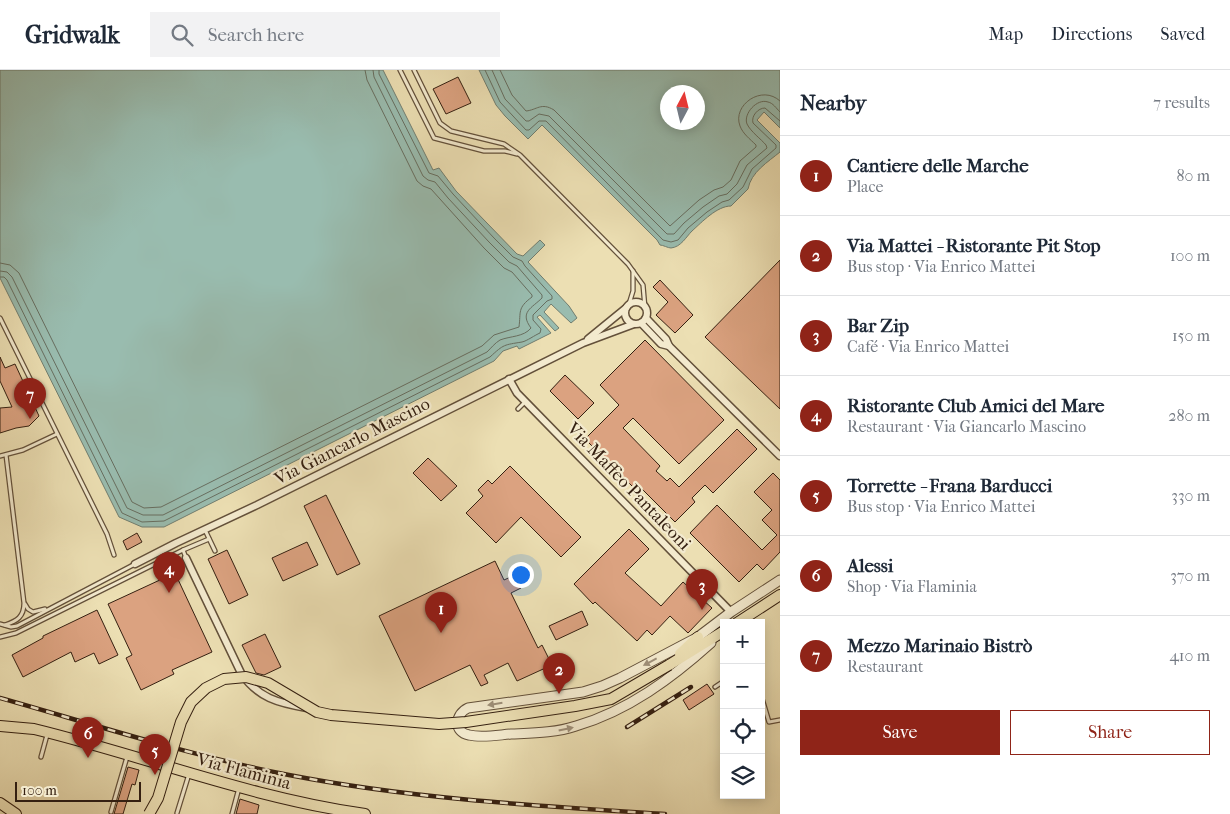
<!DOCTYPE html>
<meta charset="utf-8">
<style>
:root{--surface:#fff;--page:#f2f2f3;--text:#1f2937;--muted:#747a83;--line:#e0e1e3;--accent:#8f2418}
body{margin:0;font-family:"IM FELL French Canon",serif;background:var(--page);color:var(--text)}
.controls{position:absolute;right:15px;bottom:15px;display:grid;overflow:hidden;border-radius:0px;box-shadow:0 2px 12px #0003}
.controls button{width:45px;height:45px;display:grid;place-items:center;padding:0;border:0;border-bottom:1px solid var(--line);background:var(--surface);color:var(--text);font:25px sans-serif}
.compass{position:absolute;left:660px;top:15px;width:45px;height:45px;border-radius:50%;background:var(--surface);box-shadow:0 2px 12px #0003;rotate:7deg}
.scale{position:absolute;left:15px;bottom:12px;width:126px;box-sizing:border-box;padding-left:5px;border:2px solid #352011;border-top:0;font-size:14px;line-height:18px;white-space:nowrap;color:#352011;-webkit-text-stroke:4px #f3eace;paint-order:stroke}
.you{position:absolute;left:520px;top:504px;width:18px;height:18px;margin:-12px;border:4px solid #fff;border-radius:50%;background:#1a73e8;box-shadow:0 0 0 8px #1a73e833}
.badge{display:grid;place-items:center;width:32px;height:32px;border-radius:50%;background:var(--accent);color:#fff;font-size:16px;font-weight:700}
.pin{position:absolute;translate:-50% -41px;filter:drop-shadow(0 1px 2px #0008)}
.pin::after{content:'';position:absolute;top:26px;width:18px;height:15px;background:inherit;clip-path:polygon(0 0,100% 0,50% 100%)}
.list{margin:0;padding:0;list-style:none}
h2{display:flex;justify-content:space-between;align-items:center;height:65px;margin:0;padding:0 20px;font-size:21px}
h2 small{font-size:16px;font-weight:400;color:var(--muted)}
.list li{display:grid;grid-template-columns:32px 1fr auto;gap:15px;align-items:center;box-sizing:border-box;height:80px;padding:0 20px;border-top:1px solid var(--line)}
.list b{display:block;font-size:19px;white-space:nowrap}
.list p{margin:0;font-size:16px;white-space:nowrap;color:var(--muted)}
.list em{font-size:16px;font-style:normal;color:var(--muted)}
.actions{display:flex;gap:10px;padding:15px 20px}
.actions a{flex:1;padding:11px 0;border:1px solid var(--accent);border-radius:0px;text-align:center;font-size:18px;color:var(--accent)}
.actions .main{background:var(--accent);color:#fff}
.icon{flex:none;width:28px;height:28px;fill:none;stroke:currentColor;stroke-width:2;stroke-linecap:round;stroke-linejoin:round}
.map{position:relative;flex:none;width:780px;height:744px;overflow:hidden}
header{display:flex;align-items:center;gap:30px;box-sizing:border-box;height:70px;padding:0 25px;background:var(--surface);border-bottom:1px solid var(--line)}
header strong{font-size:24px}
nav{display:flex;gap:28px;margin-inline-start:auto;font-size:18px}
.search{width:350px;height:45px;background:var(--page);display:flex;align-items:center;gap:12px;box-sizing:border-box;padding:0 18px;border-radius:0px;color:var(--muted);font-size:19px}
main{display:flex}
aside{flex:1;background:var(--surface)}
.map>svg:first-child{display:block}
</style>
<header>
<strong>Gridwalk</strong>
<div class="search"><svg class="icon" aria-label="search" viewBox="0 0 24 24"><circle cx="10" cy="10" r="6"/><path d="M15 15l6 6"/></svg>Search here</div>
<nav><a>Map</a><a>Directions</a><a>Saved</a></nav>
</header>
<main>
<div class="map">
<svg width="780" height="744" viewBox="0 0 780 744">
<rect width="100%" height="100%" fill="#ecdfb3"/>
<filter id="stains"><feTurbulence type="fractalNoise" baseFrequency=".004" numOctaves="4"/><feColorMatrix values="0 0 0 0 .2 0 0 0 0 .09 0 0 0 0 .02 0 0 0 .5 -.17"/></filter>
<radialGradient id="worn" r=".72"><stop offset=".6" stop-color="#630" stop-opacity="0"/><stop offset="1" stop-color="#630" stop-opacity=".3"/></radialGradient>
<g fill="#99bcaf" stroke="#717e70" fill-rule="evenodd">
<path d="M0,0H383L433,100L439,98L456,121L517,184L523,186L540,170L545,175L528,192L569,236L577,248L571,253L551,234L544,242L559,258L555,261L540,245L537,247L551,263L519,279L517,276L503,281L494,291L164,457H142L119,447L0,208Z"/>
<path d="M479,0H780V58L764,42L757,50L780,73V82C768,92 751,102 748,119L731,136C717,136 702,152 692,161C686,167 681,177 671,178C668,178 663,175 660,175L657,170L542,55L528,69L505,46L496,35ZM668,22H698V52H668Z"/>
</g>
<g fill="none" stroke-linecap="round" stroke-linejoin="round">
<g stroke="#676e60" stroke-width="1">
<path d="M485,0L500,32L526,60H529L539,51H546L663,170L671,172L678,170L688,158L707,142L722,132L729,130L743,117L752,99L776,78V75L753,53C751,46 758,38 765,38L780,51"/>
<path d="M492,0L505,29L526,51H529L539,44L549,46L667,164H674L684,153L703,137L719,126L727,124L737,114L747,95L767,78L766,75C761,69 751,62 747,54C743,44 757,28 768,32C773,33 776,38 780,42"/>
<path d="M500,0L512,25L526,41C537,40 541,32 554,40L670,156L699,130L714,120L723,117L731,110L740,91L756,77V75C750,69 743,64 740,56C732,35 762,14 780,31"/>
<path d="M0,193L10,195L19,203L132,432L144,438L161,437L482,276L494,265L519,257C521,242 517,238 532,227V225L512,202L504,198L484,178L431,119L423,116L417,111L367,10L365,0"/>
<path d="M0,201L7,202L12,207L127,438L143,445H163L487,282C491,278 495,273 500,270C510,266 524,267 531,258C519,242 532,238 542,228V225L517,196L509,192L489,172L448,128L435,112L428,110L423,106L374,7L373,0"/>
<path d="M0,207H4L7,210L122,443L142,452L164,451L490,287C504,274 504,275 522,272C527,271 535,265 540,263L541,259L533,250V245L547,231L552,229V226L525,196L522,191L513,187L494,168L453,124L438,106L429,103L379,4V0"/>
</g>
</g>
<g fill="#dba280" stroke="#352011">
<path d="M458,7L471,33L446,44L433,19Z"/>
<path d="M780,190V339L705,267Z"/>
<path d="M660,210L693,245L675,263L656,245L668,232L653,217Z"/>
<path d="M645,270L724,350L679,394L633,348L623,358L660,396L656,401L667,411L670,408L679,417L737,359L757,379L713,423L705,415L692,428L695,432L675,452L640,417L636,420L585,369L619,335L600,315Z"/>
<path d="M0,287L5,298L15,294L39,346L29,356L16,358L0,363V338L12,337L0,311Z"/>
<path d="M565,305L594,333L578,349L550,321Z"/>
<path d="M428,388L457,416L441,431L413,403Z"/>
<path d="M510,396L581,467L561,487L521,447L496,473L466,443L483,426L478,420L488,410L492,414Z"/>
<path d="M773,403L780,410V482L763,500L757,494L739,512L690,463L717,435L762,480L777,465L762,450L772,440L754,422Z"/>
<path d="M326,425L360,494L337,505L304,436Z"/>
<path d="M629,459L649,479L625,503L661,536L683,512L712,538L688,563L670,546L652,565L647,560L637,571L595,532L593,534L574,514Z"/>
<path d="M137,463L142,472L127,480L123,471Z"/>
<path d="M307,472L318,495L283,511L272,488Z"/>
<path d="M227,480L248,525L229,534L208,489Z"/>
<path d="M495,491L504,510L515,505L521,518L511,523L538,578L542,575L552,595L517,611L508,593L484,605L488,613L481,616L470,595L415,621L379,546Z"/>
<path d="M175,503L212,582L172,600L174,604L141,620L126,588L132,585L108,534Z"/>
<path d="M97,540L118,585L99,594L94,583L75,592L71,582L23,607L12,585L43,568V566Z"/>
<path d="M582,541L588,555L556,570L549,556Z"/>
<path d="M265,564L281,597L264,605L256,603L242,575Z"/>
<path d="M707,614L714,624L689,640L683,630Z"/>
<path d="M128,697L139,700L135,715L132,714L123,744H114Z"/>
<path d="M240,729L259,735L257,744H236Z"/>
</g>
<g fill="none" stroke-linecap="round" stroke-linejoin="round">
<defs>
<g id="service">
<path d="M400,0L434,68L484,81H505L517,84"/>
<path d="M414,0L440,53L451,61L504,74L520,85L628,194L643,215L645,238"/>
<path d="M629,234L633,221V201"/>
<path d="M0,248L107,464L114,485"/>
<path d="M518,339L525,332"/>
<path d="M0,386L23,380L57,364"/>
<path d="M205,460L215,481"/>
<path d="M183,480L209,469"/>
<path d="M25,534L28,539L33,542L45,539"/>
<path d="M0,554L11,557L17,556L135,494"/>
<path d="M5,555C17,551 24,547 24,533L6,385"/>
<path d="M0,567L16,563L183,480L186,488"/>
<path d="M715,617L724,611"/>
<path d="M761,625L769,652L780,650"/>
<path d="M41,687L47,665"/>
<path d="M111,742L127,687"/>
<path d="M177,743L189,704"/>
<path d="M232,744L239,718"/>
</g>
<g id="minor">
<circle cx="636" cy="243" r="11"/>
<path d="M646,248L666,269L669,276L780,386"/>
<path d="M641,253L661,274L669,276"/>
<path d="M588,269L626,238"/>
<path d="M509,309L517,323L731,542"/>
<path d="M186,488L241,603C258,628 278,633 307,638"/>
<path d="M135,494L176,473L257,435L583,273L634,254"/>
</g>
<path id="tertiary" d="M711,573C672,608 628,641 576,656C555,663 533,663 511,664C498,665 482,668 469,665C453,662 455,644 468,638L583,622L602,616L620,608L698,567L731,542L780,510"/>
<g id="primary">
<path d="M737,553L780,525"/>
<path d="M680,584L698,567"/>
<path d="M669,595L724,561"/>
<path d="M0,656L34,659C145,686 251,728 365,744"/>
<path d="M0,733L16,744"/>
</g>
</defs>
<use href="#service" stroke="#63503a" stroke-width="5.5"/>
<use href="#minor" stroke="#63503a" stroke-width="9"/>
<use href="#tertiary" stroke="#63503a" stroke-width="11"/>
<use href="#primary" stroke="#352011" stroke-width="12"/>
<use href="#service" stroke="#f3eace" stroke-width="3"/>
<use href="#minor" stroke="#f3eace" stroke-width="6"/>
<use href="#tertiary" stroke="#f3eace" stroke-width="9"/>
<use href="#primary" stroke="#ecdfb3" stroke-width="10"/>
<defs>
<g id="rail">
<path d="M0,628C96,655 191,686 289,705C413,729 539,736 665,744"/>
<path d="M627,657L691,617"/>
</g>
</defs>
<use href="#rail" stroke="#352011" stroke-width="4.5"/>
<use href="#rail" stroke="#f3eace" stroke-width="2.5" stroke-dasharray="8" stroke-linecap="butt"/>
<defs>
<path id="primary-bridge" d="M149,744L158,728L181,652L191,632L206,618L224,609L246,607L268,613L317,642L331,645L439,654L466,652L575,636L611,629L669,595"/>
</defs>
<use href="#primary-bridge" stroke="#352011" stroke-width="12" stroke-linecap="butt"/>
<use href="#primary-bridge" stroke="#ecdfb3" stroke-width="10"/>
</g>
<defs><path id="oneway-solid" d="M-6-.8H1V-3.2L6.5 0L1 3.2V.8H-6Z" transform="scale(1.25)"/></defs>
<g fill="#9e8f79">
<use href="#oneway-solid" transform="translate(650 592) rotate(152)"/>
<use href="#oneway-solid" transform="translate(495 634) rotate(171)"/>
<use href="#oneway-solid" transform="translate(566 659) rotate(-12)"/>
</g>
<g text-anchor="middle" stroke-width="4.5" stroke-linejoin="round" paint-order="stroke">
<g font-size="18" fill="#352011" stroke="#f3eace">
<text transform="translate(352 371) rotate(-27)" y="6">Via Giancarlo Mascino</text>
<text transform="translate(629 416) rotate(46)" y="6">Via Maffeo Pantaleoni</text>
<text transform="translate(244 701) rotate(15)" y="6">Via Flaminia</text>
</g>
</g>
<rect width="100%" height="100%" filter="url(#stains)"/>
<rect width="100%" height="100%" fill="url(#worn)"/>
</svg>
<div class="controls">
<button>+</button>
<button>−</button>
<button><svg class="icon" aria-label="locate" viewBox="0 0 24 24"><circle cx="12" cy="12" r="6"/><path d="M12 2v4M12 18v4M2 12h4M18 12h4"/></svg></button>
<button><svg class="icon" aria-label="layers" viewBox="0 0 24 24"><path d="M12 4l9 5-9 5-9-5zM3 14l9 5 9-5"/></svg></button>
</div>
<svg class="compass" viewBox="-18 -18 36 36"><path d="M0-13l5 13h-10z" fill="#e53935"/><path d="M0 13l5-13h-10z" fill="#747a83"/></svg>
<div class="scale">100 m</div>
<div class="you"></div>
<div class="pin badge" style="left:441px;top:563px">1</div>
<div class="pin badge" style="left:559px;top:624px">2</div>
<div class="pin badge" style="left:702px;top:540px">3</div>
<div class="pin badge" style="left:169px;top:523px">4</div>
<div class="pin badge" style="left:155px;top:705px">5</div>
<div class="pin badge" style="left:88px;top:688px">6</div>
<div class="pin badge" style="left:30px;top:349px">7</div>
</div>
<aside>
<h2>Nearby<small>7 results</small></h2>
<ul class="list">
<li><span class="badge">1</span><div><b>Cantiere delle Marche</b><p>Place</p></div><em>80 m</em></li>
<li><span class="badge">2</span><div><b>Via Mattei - Ristorante Pit Stop</b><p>Bus stop · Via Enrico Mattei</p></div><em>100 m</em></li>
<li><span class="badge">3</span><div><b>Bar Zip</b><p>Café · Via Enrico Mattei</p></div><em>150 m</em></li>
<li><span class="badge">4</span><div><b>Ristorante Club Amici del Mare</b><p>Restaurant · Via Giancarlo Mascino</p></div><em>280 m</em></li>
<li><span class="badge">5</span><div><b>Torrette - Frana Barducci</b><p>Bus stop · Via Enrico Mattei</p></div><em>330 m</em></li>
<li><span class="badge">6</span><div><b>Alessi</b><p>Shop · Via Flaminia</p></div><em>370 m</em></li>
<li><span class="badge">7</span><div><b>Mezzo Marinaio Bistrò</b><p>Restaurant</p></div><em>410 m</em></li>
</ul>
<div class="actions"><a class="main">Save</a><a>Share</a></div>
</aside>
</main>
